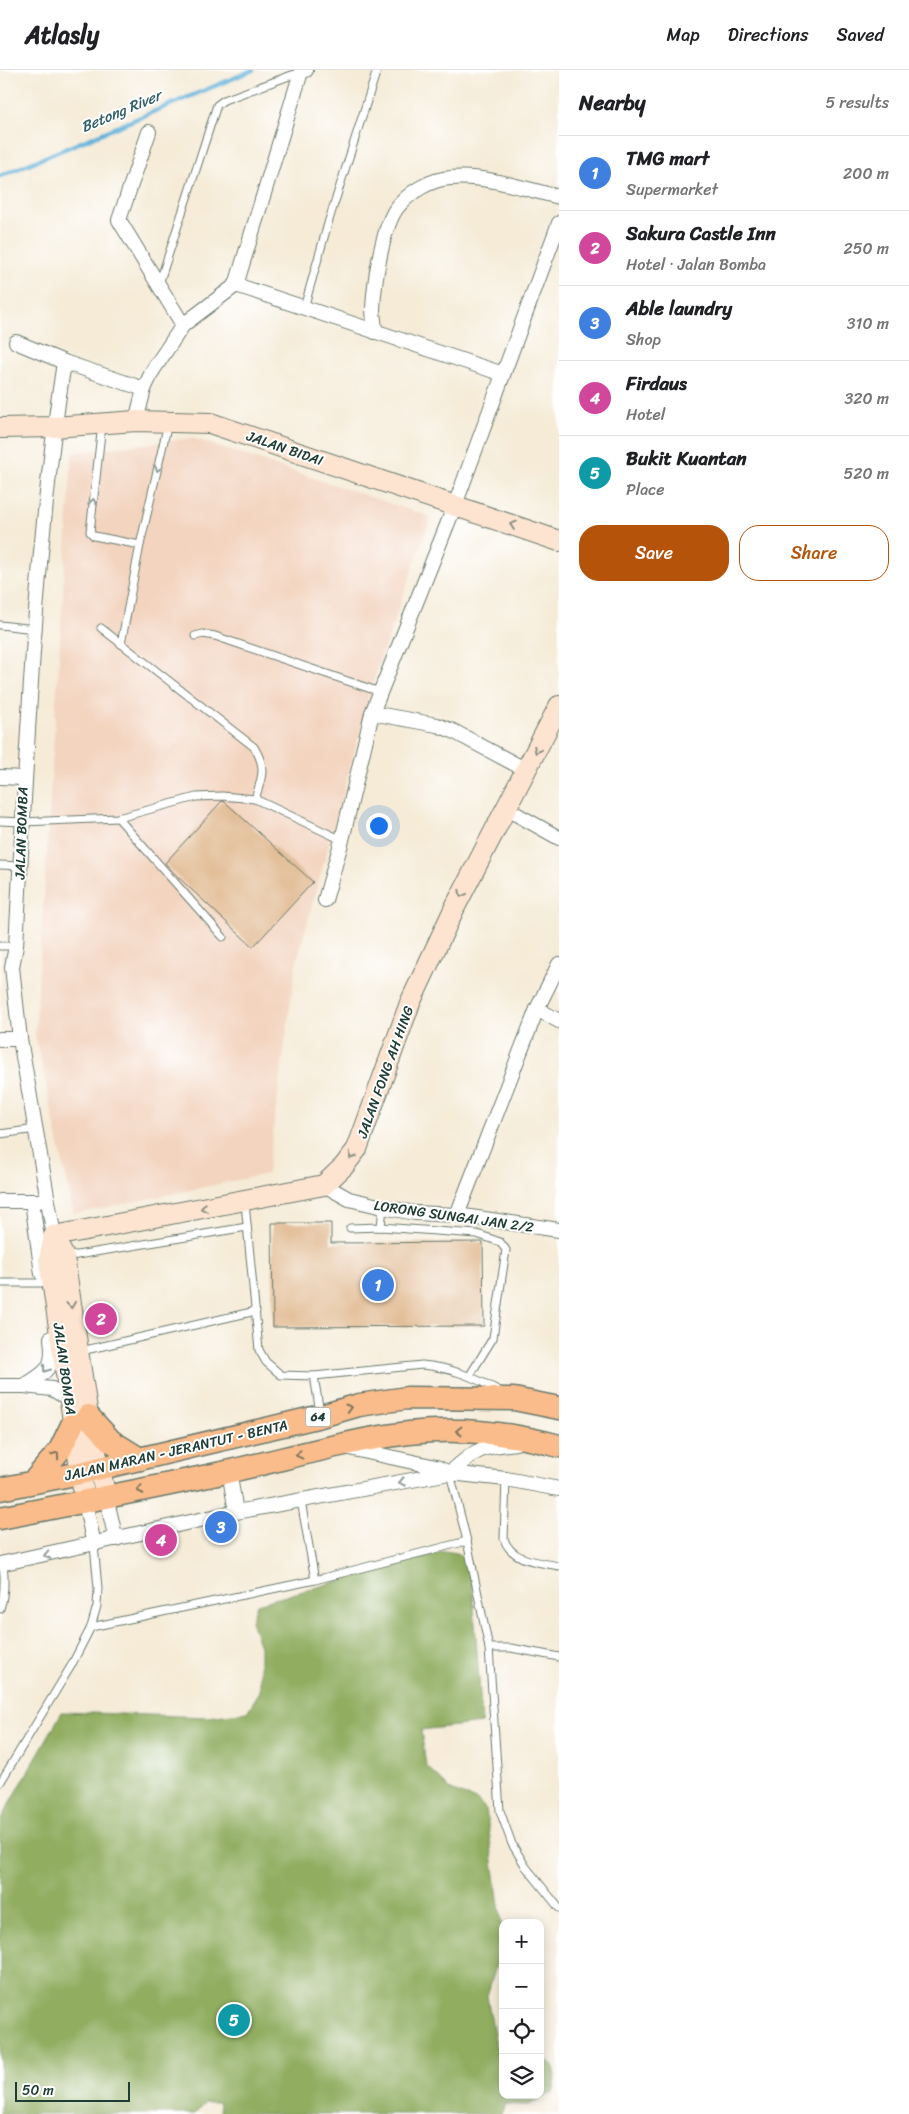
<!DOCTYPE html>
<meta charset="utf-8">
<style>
:root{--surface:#fff;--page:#f6f6f6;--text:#202124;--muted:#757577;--line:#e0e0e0;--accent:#b45309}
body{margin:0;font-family:Sriracha,sans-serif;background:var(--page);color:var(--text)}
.controls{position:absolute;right:15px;bottom:15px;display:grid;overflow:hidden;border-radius:10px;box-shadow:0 2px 12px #0003}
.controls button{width:45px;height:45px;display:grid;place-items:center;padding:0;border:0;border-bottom:1px solid var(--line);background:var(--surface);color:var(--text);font:25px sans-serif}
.scale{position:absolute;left:15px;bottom:12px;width:115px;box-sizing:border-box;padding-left:5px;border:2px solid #1f3d34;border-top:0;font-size:14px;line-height:18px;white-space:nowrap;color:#1f3d34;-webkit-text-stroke:4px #fff;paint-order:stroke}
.you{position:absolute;left:378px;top:755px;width:18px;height:18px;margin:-12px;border:4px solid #fff;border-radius:50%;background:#1a73e8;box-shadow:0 0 0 8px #1a73e833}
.badge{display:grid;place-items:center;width:32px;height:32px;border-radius:50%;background:var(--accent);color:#fff;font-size:16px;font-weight:700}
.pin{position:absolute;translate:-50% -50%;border:2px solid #fff;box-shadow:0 1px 5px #0006}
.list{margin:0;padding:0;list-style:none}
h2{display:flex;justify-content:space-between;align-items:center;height:65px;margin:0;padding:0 20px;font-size:21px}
h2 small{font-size:16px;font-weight:400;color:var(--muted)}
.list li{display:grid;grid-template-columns:32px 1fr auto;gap:15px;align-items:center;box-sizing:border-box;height:75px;padding:0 20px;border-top:1px solid var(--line)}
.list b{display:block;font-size:19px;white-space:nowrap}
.list p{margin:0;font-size:16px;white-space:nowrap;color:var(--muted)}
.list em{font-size:16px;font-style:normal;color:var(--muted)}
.actions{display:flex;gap:10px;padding:15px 20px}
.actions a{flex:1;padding:11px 0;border:1px solid var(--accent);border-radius:20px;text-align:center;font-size:18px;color:var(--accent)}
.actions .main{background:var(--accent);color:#fff}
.icon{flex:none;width:28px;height:28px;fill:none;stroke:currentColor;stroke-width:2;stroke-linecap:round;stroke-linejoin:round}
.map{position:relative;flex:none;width:559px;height:2044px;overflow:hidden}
header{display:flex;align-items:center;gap:30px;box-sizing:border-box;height:70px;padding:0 25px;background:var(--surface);border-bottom:1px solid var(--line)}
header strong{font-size:24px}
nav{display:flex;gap:28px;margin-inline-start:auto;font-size:18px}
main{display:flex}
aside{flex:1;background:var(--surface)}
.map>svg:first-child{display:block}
</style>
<header>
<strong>Atlasly</strong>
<nav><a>Map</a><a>Directions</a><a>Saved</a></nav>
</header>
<main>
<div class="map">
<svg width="559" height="2044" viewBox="0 0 559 2044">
<rect width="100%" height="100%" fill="#fff"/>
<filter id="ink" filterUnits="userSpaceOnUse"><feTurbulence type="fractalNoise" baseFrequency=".02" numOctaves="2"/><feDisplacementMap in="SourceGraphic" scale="10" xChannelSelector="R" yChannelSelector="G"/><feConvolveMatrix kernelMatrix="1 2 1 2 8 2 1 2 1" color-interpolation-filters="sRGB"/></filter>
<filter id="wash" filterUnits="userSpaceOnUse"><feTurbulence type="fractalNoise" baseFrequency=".0096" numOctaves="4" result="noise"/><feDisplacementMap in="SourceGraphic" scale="20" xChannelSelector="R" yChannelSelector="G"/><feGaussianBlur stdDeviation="1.12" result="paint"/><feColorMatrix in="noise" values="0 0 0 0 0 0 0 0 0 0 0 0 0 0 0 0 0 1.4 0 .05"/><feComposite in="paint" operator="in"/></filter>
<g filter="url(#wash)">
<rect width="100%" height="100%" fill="#f5ebd7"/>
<path fill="#f3d4bf" d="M192,368L431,447L376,603L296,894L267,1104L74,1144L35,965L72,383Z"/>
<path fill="#90ad60" stroke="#58754a" d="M445,1481L457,1483L467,1488L471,1496L482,1653L421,1660L426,1695L451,1720L478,1731L486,1739L503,1865V1873L487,1926L498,1986L503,1989V2025H540V1998L547,1991C559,1999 556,2009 553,2022L529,2035L505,2034L501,2044H221L218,2032H206L195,2044H0V1751L62,1642L208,1647L247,1642L260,1621V1577L251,1551L257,1534Z"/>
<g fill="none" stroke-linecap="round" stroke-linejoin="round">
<path stroke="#5eb0d9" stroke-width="4.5" d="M0,106L253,0"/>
</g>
<g id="blocks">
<g fill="#e1ba91">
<path d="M222,731L225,732L313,812L253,877L177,806L165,793Z"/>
<path d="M272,1153H331V1173L483,1172L484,1256L273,1257Z"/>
</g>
</g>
</g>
<g filter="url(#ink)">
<use href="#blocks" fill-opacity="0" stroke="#6a7a6d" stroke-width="1"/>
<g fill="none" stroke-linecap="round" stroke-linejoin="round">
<defs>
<g id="lane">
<path d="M159,214L217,35L224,30L300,2"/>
<path d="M304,238L329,150L377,0"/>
<path d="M102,354L90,462L94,466L140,475L168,353"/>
<path d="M0,555L35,559"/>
<path d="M101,558L254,677C267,698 262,707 255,729L342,770"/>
<path d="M195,566L203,564L215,566L380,622"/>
<path d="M121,574L140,475"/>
<path d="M118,748L223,867"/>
<path d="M0,751L23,752L118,748L196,727L222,726L255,729"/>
<path d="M0,795L20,796"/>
<path d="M0,876H16"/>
<path d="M0,1064L36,1059"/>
<path d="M245,1133L259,1280L266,1292L281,1305L314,1306L422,1295C453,1298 473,1307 500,1321"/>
<path d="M381,1157L383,1137"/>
<path d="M350,1158L381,1157L477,1164L500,1172L506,1180L493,1268L470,1305"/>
<path d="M65,1187L247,1157"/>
<path d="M0,1213H43"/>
<path d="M81,1281L256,1241"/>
<path d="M314,1306L320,1343"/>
<path d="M450,1403L467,1471L489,1578L500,1741L512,1774L526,1797L559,1838"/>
<path d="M506,1409L504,1469C511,1491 539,1492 559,1496"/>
<path d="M301,1431L315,1510"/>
<path d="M0,1539C5,1524 5,1509 3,1494"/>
<path d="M91,1557L315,1510L467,1471"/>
<path d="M489,1578H511L559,1587"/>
<path d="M0,1713L71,1596L91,1557L97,1536L98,1518L94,1475"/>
</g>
<g id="street">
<path d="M236,215L503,304"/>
<path d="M183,255L236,215L301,2L306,0"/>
<path d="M375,262C375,254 373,246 373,239C374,213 382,160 396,139C408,123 430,109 451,108C487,105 524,119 559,127"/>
<path d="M16,272L64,292"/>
<path d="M136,351L144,319L153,300L183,255L119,150L149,62"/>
<path d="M372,643L437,655L453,661L526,700"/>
<path d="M0,707L24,708"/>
<path d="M507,739L559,768"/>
<path d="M325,830L342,770L372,643L455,435L559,153"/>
<path d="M537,939L559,951"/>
<path d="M0,969H20"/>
<path d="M324,1115L349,1129L383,1137L415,1143L457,1145L559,1160"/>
<path d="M0,1131H39"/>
<path d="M32,1131L42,1204"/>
<path d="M457,1145L537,939L559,894"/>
<path d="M54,1166L20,969L12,897L16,876C27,681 34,485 64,292L144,319"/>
<path d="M0,1316H24L52,1319L69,1329"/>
<path d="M24,1316C48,1301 55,1298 51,1268"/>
<path d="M349,1378L436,1397L450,1403L506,1409L559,1419"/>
<path d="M229,1401L236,1442"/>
<path d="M106,1427L116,1469"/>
<path d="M85,1432L94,1475"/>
<path d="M0,1494L236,1442L450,1403C476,1379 481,1377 516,1373"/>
</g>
<g id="secondary">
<path d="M0,358L54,357L136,351L210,353L559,471"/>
<path d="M54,1166L324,1115L344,1096L357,1079L410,933L455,837L559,636"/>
<path d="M54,1166L49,1190L85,1432"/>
<path d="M54,1166L64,1187L88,1346L106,1427"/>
</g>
<g id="primary">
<path d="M88,1346L111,1371L140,1389"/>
<path d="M33,1412L60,1380L73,1353"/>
<path d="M0,1419L80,1403L321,1346L359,1335L407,1328L514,1329L559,1338"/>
<path d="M0,1448C77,1433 154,1418 231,1401C289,1388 349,1370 409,1363C459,1357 510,1363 559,1376"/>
</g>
</defs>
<use href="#lane" stroke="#6a7a6d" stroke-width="9"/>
<use href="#street" stroke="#6a7a6d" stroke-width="16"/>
<use href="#secondary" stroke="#6a7a6d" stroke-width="22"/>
<use href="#primary" stroke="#6a7a6d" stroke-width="25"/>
<use href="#lane" stroke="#fff" stroke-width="7"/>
<use href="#street" stroke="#fff" stroke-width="14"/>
<use href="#secondary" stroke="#fde4d1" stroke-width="20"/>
<use href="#primary" stroke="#fabc8b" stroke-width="22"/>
</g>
<defs><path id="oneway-chevron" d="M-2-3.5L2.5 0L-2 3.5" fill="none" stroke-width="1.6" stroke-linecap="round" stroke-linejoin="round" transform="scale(1.25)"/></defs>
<g stroke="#8f9e9a">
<use href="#oneway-chevron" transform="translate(158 398) rotate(103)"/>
<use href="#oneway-chevron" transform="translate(93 432) rotate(-83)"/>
<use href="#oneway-chevron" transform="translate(46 1299) rotate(125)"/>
<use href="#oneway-chevron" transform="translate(402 1412) rotate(169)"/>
<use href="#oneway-chevron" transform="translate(47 1485) rotate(168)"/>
</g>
<g stroke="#8e9082">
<use href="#oneway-chevron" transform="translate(513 455) rotate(-161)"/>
<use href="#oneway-chevron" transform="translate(537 680) rotate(117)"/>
<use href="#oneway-chevron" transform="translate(462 824) rotate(118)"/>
<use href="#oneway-chevron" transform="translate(352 1086) rotate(126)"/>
<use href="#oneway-chevron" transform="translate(204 1138) rotate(169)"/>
<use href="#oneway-chevron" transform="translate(71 1235) rotate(82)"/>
</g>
<g stroke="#82765b">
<use href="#oneway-chevron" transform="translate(349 1338) rotate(-16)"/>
<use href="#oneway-chevron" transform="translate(459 1361) rotate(179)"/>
<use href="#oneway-chevron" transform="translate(56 1385) rotate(-55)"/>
<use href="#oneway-chevron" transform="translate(299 1385) rotate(167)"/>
<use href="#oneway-chevron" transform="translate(140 1420) rotate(168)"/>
</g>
</g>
<g text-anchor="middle" stroke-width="4" stroke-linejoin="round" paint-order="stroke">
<rect fill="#fff" stroke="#627771" stroke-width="1" x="305.5" y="1337.5" width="25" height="19" rx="4"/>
<g font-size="12" font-weight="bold" fill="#1f3d34">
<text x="318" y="1351">64</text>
</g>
<g font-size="14" fill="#1f3d34" stroke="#fff">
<text transform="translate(285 378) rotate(19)" y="5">JALAN BIDAI</text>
<text transform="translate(21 763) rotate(-88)" y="5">JALAN BOMBA</text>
<text transform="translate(385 1002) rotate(-70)" y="5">JALAN FONG AH HING</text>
<text transform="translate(454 1146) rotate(8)" y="5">LORONG SUNGAI JAN 2/2</text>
<text transform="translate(65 1299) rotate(82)" y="5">JALAN BOMBA</text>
<text transform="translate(176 1380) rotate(-13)" y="5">JALAN MARAN - JERANTUT - BENTA</text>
</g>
<g font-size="15" font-style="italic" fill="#326066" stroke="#fff">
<text transform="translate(121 41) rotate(-23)" y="5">Betong River</text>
</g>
</g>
</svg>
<div class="controls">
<button>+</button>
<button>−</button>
<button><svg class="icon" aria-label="locate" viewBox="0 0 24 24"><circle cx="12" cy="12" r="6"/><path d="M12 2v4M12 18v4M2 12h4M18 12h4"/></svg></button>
<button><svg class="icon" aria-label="layers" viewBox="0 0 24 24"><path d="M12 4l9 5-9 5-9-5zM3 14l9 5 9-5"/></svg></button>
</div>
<div class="scale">50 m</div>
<div class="you"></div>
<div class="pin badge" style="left:378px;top:1215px;background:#3f7fe0">1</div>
<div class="pin badge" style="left:101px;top:1249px;background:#d1479c">2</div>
<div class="pin badge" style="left:221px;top:1457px;background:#3f7fe0">3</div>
<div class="pin badge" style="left:161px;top:1470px;background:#d1479c">4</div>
<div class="pin badge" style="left:234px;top:1950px;background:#0f9aa8">5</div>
</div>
<aside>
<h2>Nearby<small>5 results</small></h2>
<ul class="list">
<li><span class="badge" style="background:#3f7fe0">1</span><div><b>TMG mart</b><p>Supermarket</p></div><em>200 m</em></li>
<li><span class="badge" style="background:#d1479c">2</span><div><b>Sakura Castle Inn</b><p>Hotel · Jalan Bomba</p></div><em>250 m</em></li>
<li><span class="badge" style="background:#3f7fe0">3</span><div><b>Able laundry</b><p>Shop</p></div><em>310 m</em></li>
<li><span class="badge" style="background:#d1479c">4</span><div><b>Firdaus</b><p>Hotel</p></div><em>320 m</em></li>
<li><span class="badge" style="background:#0f9aa8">5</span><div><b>Bukit Kuantan</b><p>Place</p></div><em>520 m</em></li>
</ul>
<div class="actions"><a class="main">Save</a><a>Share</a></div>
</aside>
</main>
